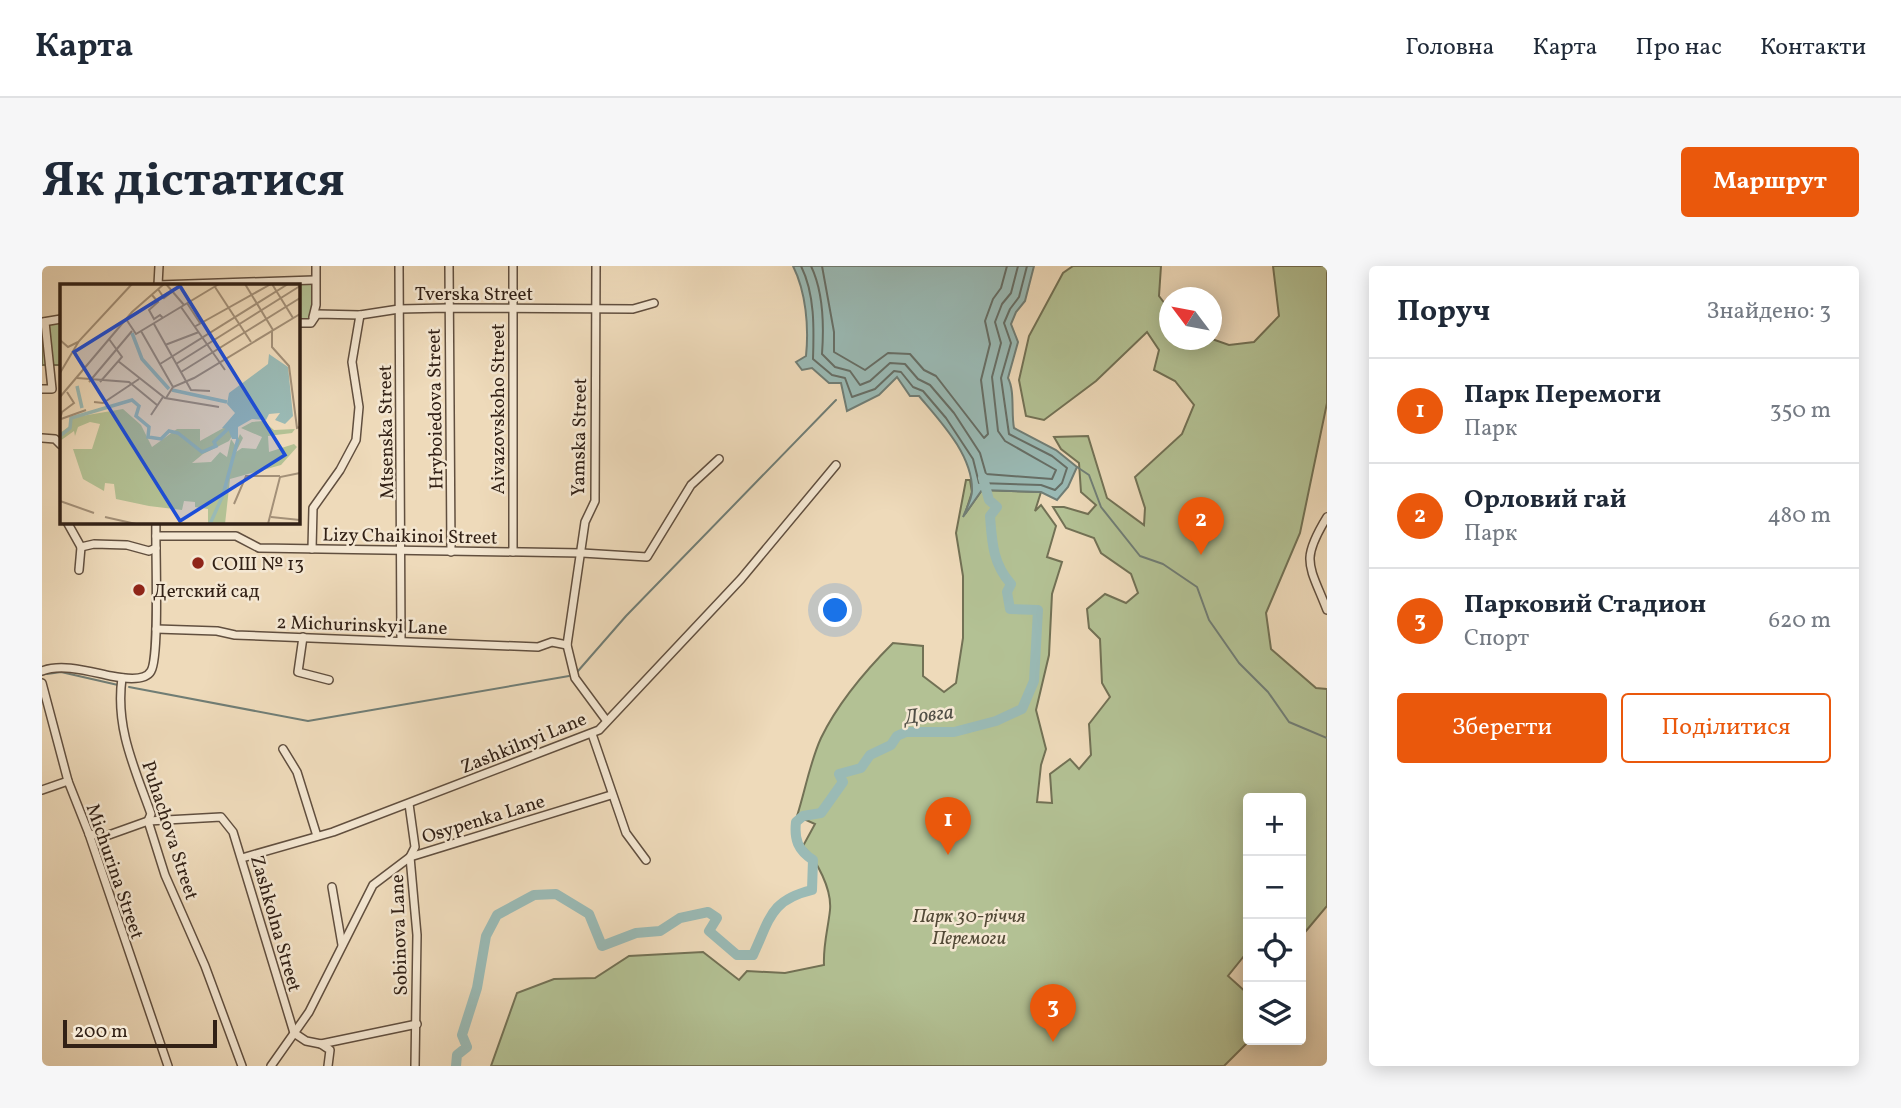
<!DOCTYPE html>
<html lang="uk">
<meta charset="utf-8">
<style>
:root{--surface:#fff;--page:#f6f6f7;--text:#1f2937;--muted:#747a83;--line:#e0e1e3;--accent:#ea580c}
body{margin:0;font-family:Vollkorn,serif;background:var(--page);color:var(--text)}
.controls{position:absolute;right:21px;bottom:21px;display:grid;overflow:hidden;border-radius:7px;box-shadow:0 4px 18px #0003}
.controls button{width:63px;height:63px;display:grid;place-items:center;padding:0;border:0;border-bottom:2px solid var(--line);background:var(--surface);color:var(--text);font:35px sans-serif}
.compass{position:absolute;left:1117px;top:21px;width:63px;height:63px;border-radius:50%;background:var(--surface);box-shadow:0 4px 18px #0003;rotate:302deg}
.scale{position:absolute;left:21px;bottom:18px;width:154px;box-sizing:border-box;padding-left:7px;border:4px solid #322116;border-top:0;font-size:19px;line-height:24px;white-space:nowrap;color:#322116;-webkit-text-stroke:5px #f4e7d2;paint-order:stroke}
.you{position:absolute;left:794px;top:345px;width:24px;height:24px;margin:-18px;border:5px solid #fff;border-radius:50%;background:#1a73e8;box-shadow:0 0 0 10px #1a73e833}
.badge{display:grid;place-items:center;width:46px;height:46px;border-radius:50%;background:var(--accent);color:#fff;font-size:23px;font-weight:700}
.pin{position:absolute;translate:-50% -58px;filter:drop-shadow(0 2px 4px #0008)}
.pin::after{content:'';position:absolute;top:37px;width:24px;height:21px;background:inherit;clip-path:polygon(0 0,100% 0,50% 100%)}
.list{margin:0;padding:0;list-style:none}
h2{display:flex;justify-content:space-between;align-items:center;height:91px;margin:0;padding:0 28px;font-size:30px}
h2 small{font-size:23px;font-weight:400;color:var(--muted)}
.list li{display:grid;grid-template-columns:46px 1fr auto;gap:21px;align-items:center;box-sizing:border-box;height:105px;padding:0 28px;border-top:2px solid var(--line)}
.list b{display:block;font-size:26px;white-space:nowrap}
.list p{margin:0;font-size:23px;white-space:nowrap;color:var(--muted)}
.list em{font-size:23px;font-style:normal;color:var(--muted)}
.actions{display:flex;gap:14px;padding:21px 28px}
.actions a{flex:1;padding:16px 0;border:2px solid var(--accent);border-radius:7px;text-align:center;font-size:24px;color:var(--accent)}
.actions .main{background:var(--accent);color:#fff}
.icon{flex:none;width:38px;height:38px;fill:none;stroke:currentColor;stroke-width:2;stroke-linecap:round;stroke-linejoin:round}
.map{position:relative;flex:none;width:1285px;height:800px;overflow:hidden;border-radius:7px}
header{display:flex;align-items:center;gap:42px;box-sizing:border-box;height:98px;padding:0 35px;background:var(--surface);border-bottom:2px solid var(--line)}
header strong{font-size:33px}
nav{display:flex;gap:38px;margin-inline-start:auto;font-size:24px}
.intro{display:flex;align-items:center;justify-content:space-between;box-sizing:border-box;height:168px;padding:0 42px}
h1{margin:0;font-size:49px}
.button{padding:18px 32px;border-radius:7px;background:var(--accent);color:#fff;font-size:24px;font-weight:700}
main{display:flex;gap:42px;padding:0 42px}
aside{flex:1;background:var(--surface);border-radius:7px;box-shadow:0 4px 18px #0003}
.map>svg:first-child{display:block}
</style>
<header>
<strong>Карта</strong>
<nav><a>Головна</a><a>Карта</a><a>Про нас</a><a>Контакти</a></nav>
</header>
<div class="intro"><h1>Як дістатися</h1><a class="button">Маршрут</a></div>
<main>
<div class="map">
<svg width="1285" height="800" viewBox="0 0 1285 800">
<rect width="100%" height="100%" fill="#eedaba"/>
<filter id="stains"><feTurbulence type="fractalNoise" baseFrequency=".00286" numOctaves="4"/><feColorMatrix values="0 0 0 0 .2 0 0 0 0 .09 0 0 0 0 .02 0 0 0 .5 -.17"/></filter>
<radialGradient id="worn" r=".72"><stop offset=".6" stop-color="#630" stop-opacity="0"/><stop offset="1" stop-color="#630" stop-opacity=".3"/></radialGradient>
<g fill="#b3c194" stroke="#727155" stroke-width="2">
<path d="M1031,0H1119L1117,30L1127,43L1128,74L1170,73L1187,79L1212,76L1237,50L1231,0H1285V137L1258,267L1224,347L1229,383L1274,422L1285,423V640L1259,671V532H1206V685L1186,710L1206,728L1208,774L1182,800H449L475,727L512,713L553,712L587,690L661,686L697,714L705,705L743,707L782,699C781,679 786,663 788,644C790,623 775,595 761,580L773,558L755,550C763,525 768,496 779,472C796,437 824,404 851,377L881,380V410L902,426L914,417L921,372V310L914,267L924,214H928L930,226L923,248L940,224L999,226L993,245L999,239L1014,260L1005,291L1020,296L1010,328L1007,389L994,444L1004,483L999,499L995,536L1010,537L1008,508L1028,493L1037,503L1049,489L1047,458L1068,431L1060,417L1058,373L1047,362L1045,343L1063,328L1084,337L1096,327L1089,308L1059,287L1052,272L1024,262L1011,241H1022L1046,248L1054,239L1039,226L1037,197L1019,183L1012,171L1046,170L1065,232L1102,259L1103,242L1093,211L1140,168L1152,139L1133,115L1112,104L1117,84L1105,66L1054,115L1002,154L984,150L977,114L987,70L1021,7Z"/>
<path d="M272,14L274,39L269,57H256V19H184Z"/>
<path d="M19,55V99H0V58Z"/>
</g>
<path fill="#9abab5" stroke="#707d75" stroke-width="2" d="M751,0H992L983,35L974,46L969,58L976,76L966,112C973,125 969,147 972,162L1014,184L1035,201L1026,221L1015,234L999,226L940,224L921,251C924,243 930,233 930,225C931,189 898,155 877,130H868L855,111L837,129L805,145L799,117H787L770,102L760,104L754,96L764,90C767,61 764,26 751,0Z"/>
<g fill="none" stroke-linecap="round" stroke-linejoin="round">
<g stroke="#666e66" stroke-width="2">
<path d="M759,0C773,28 772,63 771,93L790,109L803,112L810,131L833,123L852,105L859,106L871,121L881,125L904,152L931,193L937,217L999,219L1013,224L1020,217L1025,202L1010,190L967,168L959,112L969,77L962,57L968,43L977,31L985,0"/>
<path d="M769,0C781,25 782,61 780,88L793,101L808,105L818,119L828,115L848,97L863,98L876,113L888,119L912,147L938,187L944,208L1010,213L1014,204L963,175L956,165L950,111L959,77L953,56L960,38L969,27L976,0"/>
<path d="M780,0L792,66V86L823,104L846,87L868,88L882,104L894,110L942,172L946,168L939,114L948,78L943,55L951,33L959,22L965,0"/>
</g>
<g stroke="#707d75" stroke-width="2">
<path d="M1035,201L1047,209L1059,241L1098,290L1121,298L1155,321L1167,354L1197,397L1226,426L1247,456L1285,472"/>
<path d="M536,405L584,350L794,134"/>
<path d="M5,408L19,406L76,419"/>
<path d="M87,421L266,455L527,410"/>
</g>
<path stroke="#9abab5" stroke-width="10" d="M414,800L415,789L425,781L420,769L435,722L444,670L455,649L492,629L514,628L547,648L560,680L594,667L618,665L638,652L666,646L675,652L667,665L695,689H711C728,653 728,634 770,624L771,594C756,584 752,574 754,556L761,550L779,547L801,516L797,508L819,502L828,489L849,479L855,470L864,466H912L954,455L980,443L992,415L996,344L968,343L965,326L969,318C951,298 950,277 948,250L955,241L947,234L941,212"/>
<defs>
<g id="minor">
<path d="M357,0L359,374"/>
<path d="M407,0L409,286"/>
<path d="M471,0V286"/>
<path d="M554,0L553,235L543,256L525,379L533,412L564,454"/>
<path d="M116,19L272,14"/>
<path d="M116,19L117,0"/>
<path d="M271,51L274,39V0"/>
<path d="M1,56L19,53"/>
<path d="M256,57H269L275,48L318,49L357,43L406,42L591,43L612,37"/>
<path d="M0,123H10L3,56"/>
<path d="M0,172L13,173L19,179"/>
<path d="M1285,251C1258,295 1267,298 1285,344"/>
<path d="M25,256L39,281L52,278L85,279L107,285L114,282"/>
<path d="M114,270H194L217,282L540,287L605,291L649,219L677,193"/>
<path d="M270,283L271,242L298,204L314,174L317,141L310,96L318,49"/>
<path d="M37,304L39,281"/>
<path d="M114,363L175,365L193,369L496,381L510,376L525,379"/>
<path d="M261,371L256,406L287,414"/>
<path d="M0,405C20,397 49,406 69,410C79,412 103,416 109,405C118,390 113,280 114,256"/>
<path d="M80,412C73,462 93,503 109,548L106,555L123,609L163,700L200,800"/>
<path d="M0,417L26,515L47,568L126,800"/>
<path d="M550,468L584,567L604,594"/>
<path d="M241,483L255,506L275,570"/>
<path d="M0,524L26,515"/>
<path d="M367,538L373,581L368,591L375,669L373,800"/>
<path d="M47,568L64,570L106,555L179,551L191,566L252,767L264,775L279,778L375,758"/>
<path d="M200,592L291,566L557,464L699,313L794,199"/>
<path d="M290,621L300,679"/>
<path d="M279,778L288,784L286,800"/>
<path d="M229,800L267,746L331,619L368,591L569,529"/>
</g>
</defs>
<use href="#minor" stroke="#614f3f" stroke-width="10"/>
<use href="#minor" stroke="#f4e7d2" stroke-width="7"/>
</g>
<g fill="#8f2418" stroke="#f4e7d2" stroke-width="2.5">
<circle cx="156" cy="297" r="7"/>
<circle cx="97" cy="324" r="7"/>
</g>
<g text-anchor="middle" stroke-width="5" stroke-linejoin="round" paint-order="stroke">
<g font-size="19" fill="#322116" stroke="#f4e7d2">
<text x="432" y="34">Tverska Street</text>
<text transform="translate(392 143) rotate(-91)" y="7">Hryboiedova Street</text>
<text transform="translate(455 143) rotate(-90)" y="7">Aivazovskoho Street</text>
<text transform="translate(343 166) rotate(-91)" y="7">Mtsenska Street</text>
<text transform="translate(536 171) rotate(-89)" y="7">Yamska Street</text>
<text transform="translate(368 269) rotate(1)" y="7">Lizy Chaikinoi Street</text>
<text transform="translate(320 358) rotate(2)" y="7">2 Michurinskyi Lane</text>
<text transform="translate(481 476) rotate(-22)" y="7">Zashkilnyi Lane</text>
<text transform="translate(441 552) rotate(-17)" y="7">Osypenka Lane</text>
<text transform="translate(129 564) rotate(72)" y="7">Puhachova Street</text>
<text transform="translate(74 605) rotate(71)" y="7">Michurina Street</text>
<text transform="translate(235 657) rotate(74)" y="7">Zashkolna Street</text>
<text transform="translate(356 669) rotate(-92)" y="7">Sobinova Lane</text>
</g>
<g font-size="19" fill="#322116" stroke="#f4e7d2" text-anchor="start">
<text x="170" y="304">СОШ № 13</text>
<text x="111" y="331">Детский сад</text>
</g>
<g font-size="19" font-style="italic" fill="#524936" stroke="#f4e7d2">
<text x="927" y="656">Парк 30-річчя<tspan x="927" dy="22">Перемоги</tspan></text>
</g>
<g font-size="21" font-style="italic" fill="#514f46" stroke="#f4e7d2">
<text transform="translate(887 448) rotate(-7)" y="7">Довга</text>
</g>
</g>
<g transform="translate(18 18)">
<rect width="240" height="240" fill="#eedaba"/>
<path d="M63,125L81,141L92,163L117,145H140V157L167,142L172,152L169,157L143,170L132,179L151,178L160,168L167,173L171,155L175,161L180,150L183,154L176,168L182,164L196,165L202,153L181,144L192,138L203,137L214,146L235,145L232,149L208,152L209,168L234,160L237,163L221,181L170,195L165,240H148V225L135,223V218L124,217L122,226L89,222L56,215L54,200L45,199L44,207L23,195L13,165H32L40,140L30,138L18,143L15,152L14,147L0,157V149L11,141L10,134Z" fill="#b3c194"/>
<path d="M209,70L228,83L233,132L225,140L215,136L220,129L209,130L206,136L192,135L178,143V155H172L168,145L162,144L175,129L167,120L169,109L208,80Z" fill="#9abab5"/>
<path fill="none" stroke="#9abab5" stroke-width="3.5" d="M72,49L82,75L109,105M17,102L22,124M112,106L167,118M0,152L10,144L11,134L72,116L79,122L76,132L89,143L88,153L101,155L109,147L118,149L142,168L156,162L154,158L170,143M150,240L163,211L178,155"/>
<path fill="none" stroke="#a39078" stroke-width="2" d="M106,0L124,21M185,0L213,46M212,0L233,34M155,3L191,58M98,5L104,14L113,7M92,11L98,18L89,26L94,35L100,31L103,34M127,19L140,39M121,23L165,86M66,35L76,50L159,0M94,40L131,106L150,107M134,43L211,0M81,47L113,103M212,47V63L229,82L237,144L240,143M0,56L8,63L18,58M105,61L139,48M58,77L105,114L159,123M100,80L228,0M116,80L240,2M121,88L240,14M0,89L19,57L72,0M17,94L69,98L97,121M29,98L72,47M40,98L62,73L49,55M0,113L72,28L104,0M106,114L113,103L134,94L240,30M34,118L43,119L79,95M91,131L103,113M0,135L2,128L14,119L7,108M1,135L26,126M0,217L34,229M174,220L186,192H220M45,233L76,240M211,233L240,236M208,240L220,193L240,189"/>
<path fill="#1d4ed8" fill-opacity="0.15" stroke="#1d4ed8" stroke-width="3.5" d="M120,2L225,171L120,237L14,68Z"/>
<rect width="240" height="240" fill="none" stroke="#322116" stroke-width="3.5"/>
</g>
<rect width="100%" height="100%" filter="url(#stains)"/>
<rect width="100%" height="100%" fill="url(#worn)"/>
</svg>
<div class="controls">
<button>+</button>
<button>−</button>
<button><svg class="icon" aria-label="locate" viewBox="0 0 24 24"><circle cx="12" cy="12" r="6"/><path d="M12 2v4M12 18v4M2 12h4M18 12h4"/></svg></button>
<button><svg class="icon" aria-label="layers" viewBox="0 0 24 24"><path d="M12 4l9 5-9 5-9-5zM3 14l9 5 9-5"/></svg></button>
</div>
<svg class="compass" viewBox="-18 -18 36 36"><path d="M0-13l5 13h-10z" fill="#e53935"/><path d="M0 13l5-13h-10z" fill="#747a83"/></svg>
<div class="scale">200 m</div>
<div class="you"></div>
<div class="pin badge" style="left:906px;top:589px">1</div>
<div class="pin badge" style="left:1159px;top:289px">2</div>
<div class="pin badge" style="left:1011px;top:776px">3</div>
</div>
<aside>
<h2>Поруч<small>Знайдено: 3</small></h2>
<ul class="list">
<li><span class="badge">1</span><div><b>Парк Перемоги</b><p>Парк</p></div><em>350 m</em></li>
<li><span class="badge">2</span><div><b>Орловий гай</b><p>Парк</p></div><em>480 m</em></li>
<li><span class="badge">3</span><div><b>Парковий Стадион</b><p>Спорт</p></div><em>620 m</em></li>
</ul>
<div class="actions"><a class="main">Зберегти</a><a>Поділитися</a></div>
</aside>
</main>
